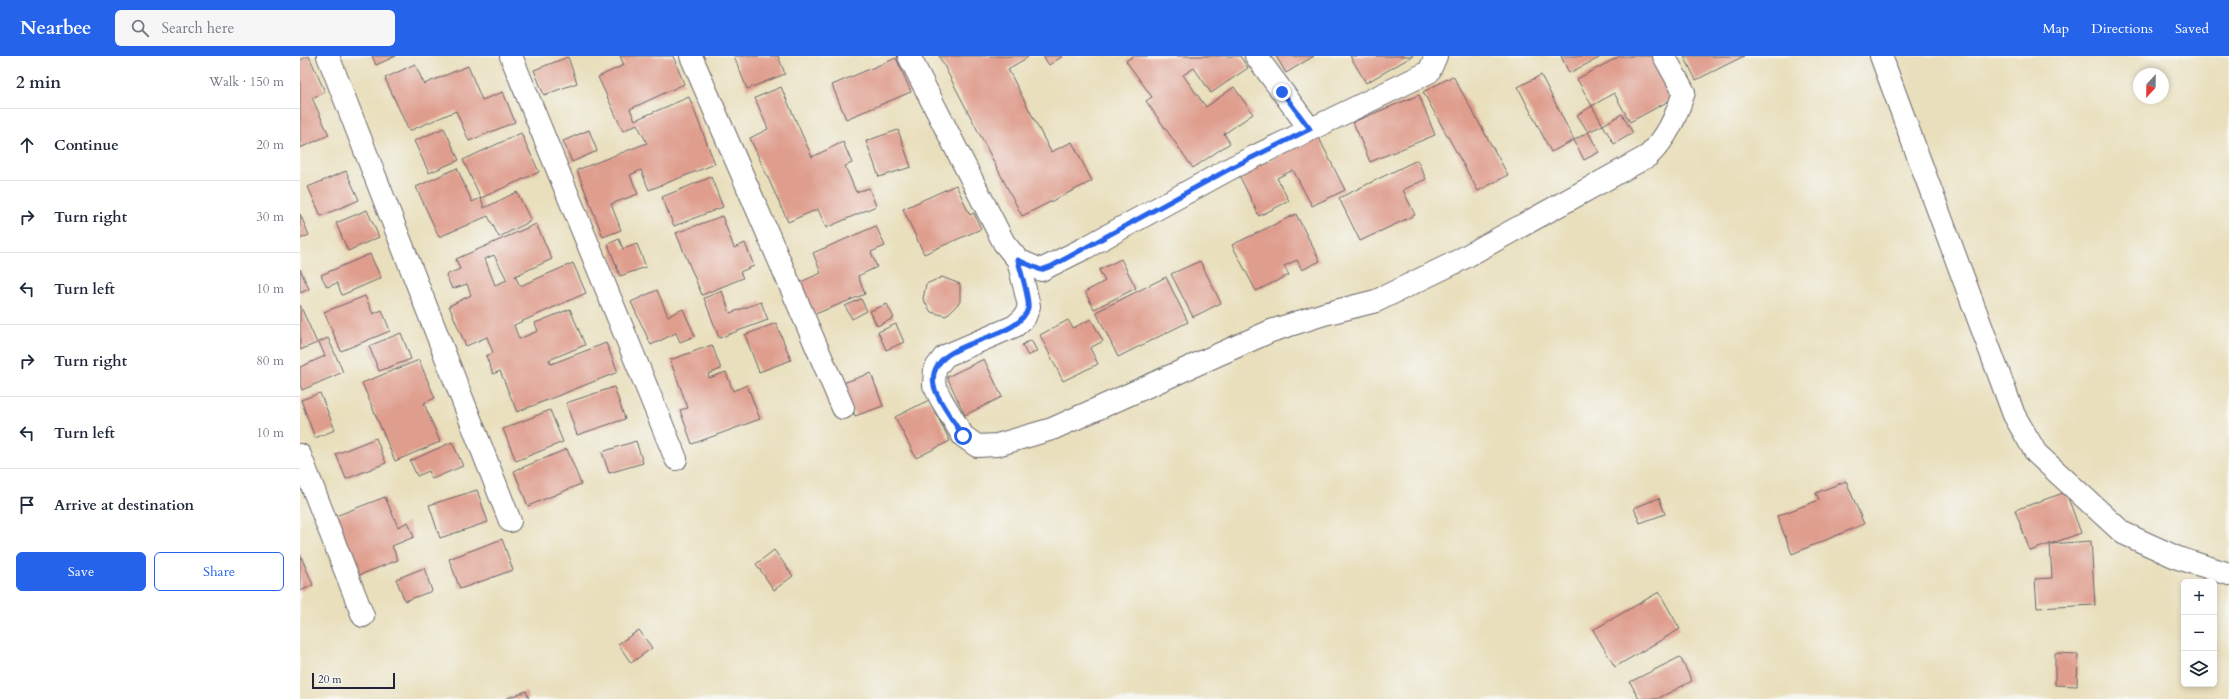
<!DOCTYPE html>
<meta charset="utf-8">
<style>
:root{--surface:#fff;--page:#f6f6f7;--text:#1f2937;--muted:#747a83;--line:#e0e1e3;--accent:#2563eb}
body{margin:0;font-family:Cardo,serif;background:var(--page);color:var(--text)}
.controls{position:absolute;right:12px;bottom:12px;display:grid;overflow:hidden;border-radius:6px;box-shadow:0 2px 6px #0003}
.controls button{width:36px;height:36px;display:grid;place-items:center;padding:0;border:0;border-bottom:1px solid var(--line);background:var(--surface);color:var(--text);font:20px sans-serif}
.compass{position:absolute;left:1833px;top:12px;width:36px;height:36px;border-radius:50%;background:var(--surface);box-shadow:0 2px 6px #0003;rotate:202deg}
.scale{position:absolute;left:12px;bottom:10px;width:83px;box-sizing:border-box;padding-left:4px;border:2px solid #22223b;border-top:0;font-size:11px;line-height:14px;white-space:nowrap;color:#22223b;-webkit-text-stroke:3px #f6f6f2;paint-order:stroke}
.stop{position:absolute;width:12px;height:12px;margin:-9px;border:3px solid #2563eb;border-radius:50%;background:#fff}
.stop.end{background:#2563eb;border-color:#fff;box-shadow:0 1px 4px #0008}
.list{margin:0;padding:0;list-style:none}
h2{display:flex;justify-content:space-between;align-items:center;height:52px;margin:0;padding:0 16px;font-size:17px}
h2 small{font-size:13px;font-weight:400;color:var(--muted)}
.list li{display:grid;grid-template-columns:26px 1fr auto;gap:12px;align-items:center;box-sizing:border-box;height:72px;padding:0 16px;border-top:1px solid var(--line)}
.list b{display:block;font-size:15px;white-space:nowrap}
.list em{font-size:13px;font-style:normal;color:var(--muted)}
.actions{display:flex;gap:8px;padding:12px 16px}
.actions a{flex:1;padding:9px 0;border:1px solid var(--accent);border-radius:6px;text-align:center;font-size:14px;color:var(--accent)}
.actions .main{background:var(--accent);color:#fff}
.icon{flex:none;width:22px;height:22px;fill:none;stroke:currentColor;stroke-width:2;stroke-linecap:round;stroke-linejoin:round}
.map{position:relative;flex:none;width:1929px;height:643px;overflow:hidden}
header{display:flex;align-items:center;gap:24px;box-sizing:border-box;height:56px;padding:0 20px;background:var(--accent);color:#fff}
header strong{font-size:19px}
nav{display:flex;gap:22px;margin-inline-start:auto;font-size:14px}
.search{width:280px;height:36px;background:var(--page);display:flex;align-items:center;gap:10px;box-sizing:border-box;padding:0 14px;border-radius:6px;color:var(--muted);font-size:15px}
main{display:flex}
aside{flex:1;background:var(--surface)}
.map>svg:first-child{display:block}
</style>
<header>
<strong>Nearbee</strong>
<div class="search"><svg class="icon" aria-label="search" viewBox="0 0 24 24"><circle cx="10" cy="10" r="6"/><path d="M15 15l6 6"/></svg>Search here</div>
<nav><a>Map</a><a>Directions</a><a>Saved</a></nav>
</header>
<main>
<aside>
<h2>2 min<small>Walk · 150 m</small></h2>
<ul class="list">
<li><svg class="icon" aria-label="ahead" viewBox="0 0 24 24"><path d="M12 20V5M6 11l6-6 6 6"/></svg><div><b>Continue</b></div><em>20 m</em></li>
<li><svg class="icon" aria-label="right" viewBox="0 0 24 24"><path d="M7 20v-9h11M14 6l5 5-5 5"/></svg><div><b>Turn right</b></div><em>30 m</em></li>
<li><svg class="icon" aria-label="left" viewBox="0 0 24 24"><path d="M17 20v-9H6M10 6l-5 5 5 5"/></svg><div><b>Turn left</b></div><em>10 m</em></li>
<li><svg class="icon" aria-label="right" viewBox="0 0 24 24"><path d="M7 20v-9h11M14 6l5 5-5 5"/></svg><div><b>Turn right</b></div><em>80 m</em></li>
<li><svg class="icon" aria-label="left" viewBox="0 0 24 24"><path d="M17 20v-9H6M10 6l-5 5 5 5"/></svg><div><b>Turn left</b></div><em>10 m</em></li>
<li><svg class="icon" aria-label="arrive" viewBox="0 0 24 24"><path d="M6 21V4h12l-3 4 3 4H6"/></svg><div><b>Arrive at destination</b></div></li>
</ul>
<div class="actions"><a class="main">Save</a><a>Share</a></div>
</aside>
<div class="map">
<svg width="1929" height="643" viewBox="0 0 1929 643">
<rect width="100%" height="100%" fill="#f6f6f2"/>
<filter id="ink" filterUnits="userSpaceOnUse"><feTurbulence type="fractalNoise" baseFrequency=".025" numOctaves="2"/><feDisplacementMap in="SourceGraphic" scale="8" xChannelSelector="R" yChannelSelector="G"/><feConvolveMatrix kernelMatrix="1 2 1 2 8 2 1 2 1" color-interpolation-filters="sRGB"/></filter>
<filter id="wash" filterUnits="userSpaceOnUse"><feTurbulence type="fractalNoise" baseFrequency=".012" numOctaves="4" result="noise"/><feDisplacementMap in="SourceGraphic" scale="16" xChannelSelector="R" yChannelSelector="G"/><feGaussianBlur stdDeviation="0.9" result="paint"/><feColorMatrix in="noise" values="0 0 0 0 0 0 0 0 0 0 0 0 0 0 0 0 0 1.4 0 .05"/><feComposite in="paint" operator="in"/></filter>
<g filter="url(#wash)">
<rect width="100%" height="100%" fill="#e9dfbc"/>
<g id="blocks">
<g fill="#df9d8d" fill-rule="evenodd">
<path d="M9,0L25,36L12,42L29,79L0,92V4Z"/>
<path d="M72,0H96L76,9Z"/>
<path d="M320,0H373L384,28L330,53L335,64L389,41L415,108L349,134L341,114L330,119L338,138L311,148L321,174L303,181L277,114L347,87L337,68L323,75L298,21L324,9Z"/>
<path d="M434,0H478L485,18L447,33Z"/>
<path d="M639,0H727L728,1L708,13L751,96L772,86L792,125L722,160Z"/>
<path d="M743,0H763L749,9Z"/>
<path d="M833,0H940L948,12L911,37L894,12L883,19L906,51L934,31L953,58L924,78L930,87L893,112L846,45L852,41L826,5Z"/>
<path d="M976,0H1014L986,17Z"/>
<path d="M1050,0H1113L1066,27Z"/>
<path d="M1261,0H1298L1299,2L1269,17Z"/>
<path d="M1320,0H1355L1378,40L1330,66L1314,37L1292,50L1303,69L1288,76L1299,96L1284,104L1274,84L1251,96L1218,31L1241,19L1274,84L1288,76L1277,59L1292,50L1277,23Z"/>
<path d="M1384,0H1444L1396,24Z"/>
<path d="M268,1L277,27L244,39L234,14Z"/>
<path d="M596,2L611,36L546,63L532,29Z"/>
<path d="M115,8L124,28L168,10L182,44L203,36L215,66L169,85L156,55L109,75L85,22Z"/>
<path d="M1153,20L1208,119L1178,135L1123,36Z"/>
<path d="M481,31L512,101L543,86L552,107L545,110L556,136L569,132L576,150L526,172L518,153L488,166L450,82L468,73L455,42Z"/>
<path d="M1119,39L1135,79L1070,106L1053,66Z"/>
<path d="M1322,58L1333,77L1314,88L1303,69Z"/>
<path d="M144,72L159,104L129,117L114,85Z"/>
<path d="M289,74L297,95L272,106L263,85Z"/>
<path d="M598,74L611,111L579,121L566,85Z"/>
<path d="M221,77L239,116L181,142L163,104Z"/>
<path d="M1018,80L1045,134L1012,150L993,114L977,122L989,145L959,160L939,119Z"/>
<path d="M1117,104L1126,123L1103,134L1115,159L1060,185L1039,142Z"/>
<path d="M157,112L172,146L181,142L184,152L217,136L231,165L199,181L188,160L139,181L116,131Z"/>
<path d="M46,115L59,144L21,160L8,131Z"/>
<path d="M411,121L423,151L374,170L362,141Z"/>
<path d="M656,129L670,159L674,157L681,173L624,198L603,153Z"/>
<path d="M67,154L79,181L48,195L36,167Z"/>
<path d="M0,158L9,179L0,183Z"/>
<path d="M996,158L1020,205L1002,214L997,204L984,210L989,219L956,235L932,189Z"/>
<path d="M422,160L434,192L445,187L454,210L440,216L443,222L402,239L376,177Z"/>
<path d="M236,168L252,203L215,220L220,230L273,207L286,237L214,269L219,283L238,275L235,267L270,253L285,289L249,304L251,308L306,287L318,316L217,356L200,315L193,318L186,300L193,297L187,281L166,290L149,250L171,239L167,228L152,233L146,219L160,213L156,203ZM194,199L207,224L195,229L185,203Z"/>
<path d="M576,170L585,190L571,196L577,211L558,220L565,238L513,259L498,227L521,217L513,197Z"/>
<path d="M319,183L323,193L337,188L346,211L320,220L308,188Z"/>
<path d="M70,198L81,222L42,239L37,227L27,231L21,219Z"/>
<path d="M821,203L836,232L794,253L785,236L805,225L799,214Z"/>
<path d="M900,205L921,247L893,261L871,218Z"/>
<path d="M0,213L9,233L0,237Z"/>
<path d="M642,221L660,228V246L646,260L631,256L623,243L626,228Z"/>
<path d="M866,221L888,266L818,301L796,256Z"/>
<path d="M357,234L368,260L383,253L395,280L380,286L376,277L351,289L331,246Z"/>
<path d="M422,235L430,257L461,246L468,264L419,282L404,242Z"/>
<path d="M65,240L73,258L82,254L90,275L41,295L24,256Z"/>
<path d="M561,243L567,255L552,263L545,250Z"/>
<path d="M587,248L594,262L577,270L570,255Z"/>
<path d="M0,249L17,287L0,294Z"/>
<path d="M791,263L803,285L790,292L798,308L763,325L740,279L768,264L773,272Z"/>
<path d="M476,267L491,304L459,316L445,279Z"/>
<path d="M596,268L604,286L586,294L578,276Z"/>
<path d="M101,277L111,303L79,315L69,290Z"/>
<path d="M28,282L43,316L2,334L0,329V311L25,300L19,286Z"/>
<path d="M731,284L737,295L728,300L722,289Z"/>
<path d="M412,289L421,313L408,318L409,322L426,316L433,335L447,329L460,363L392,388L380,354L388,352L370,304Z"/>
<path d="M684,303L702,341L665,359L647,321Z"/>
<path d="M119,304L135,342L124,347L140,386L95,405L62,327Z"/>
<path d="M571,317L583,350L555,360L543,327Z"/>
<path d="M314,331L325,363L277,379L266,347Z"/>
<path d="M20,337L35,374L15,382L1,344Z"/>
<path d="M629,344L650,385L616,402L595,361Z"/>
<path d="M250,354L263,386L216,405L203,373Z"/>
<path d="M76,382L86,407L46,423L36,398Z"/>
<path d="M336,385L343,407L309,417L302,396Z"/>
<path d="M152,386L163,410L132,423L129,415L117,420L110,405Z"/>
<path d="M267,393L281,428L228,450L214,415Z"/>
<path d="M1546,425L1564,468L1492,498L1477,460L1519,444L1516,437Z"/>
<path d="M177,434L188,466L140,482L129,449Z"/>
<path d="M1766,436L1781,477L1750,488L1791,485L1795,549L1737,552L1735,523L1752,522L1750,488L1730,495L1715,454Z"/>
<path d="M85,441L98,471L108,466L114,481L92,490L98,504L57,520L33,461Z"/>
<path d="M1359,442L1365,458L1340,467L1334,452Z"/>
<path d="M202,483L213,514L160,533L149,503Z"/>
<path d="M474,494L493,520L474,534L456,508Z"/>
<path d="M0,498L13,529L0,535Z"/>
<path d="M124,512L132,535L105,545L96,523Z"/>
<path d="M1359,536L1380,573L1315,611L1293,574Z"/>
<path d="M339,574L352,592L331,607L318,588Z"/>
<path d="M1755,597L1778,598L1777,630L1755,629Z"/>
<path d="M1380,601L1392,625L1357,643H1339L1330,626Z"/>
<path d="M226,635L229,643H205Z"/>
</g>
</g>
</g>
<g filter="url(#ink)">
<use href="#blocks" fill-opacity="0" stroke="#686468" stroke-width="1"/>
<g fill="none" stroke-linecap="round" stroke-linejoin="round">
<defs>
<g id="minor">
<path d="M28,0L210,465"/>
<path d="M211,0L376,403"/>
<path d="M391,0L543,352"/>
<path d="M609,0L704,187L718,204L741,214L785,192L933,111L1129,16L1136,0"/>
<path d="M956,0L1010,73"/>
<path d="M718,204L729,250L725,261L715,270L645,300L635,313L634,329L641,343L663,380L677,390L697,389L752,373L971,275L1024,258L1076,245L1156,206L1348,100C1367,82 1376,61 1384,36L1364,0"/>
<path d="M0,399L63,560"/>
</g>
<path id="highway" d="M1581,0L1714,359L1736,397L1823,477L1878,502L1929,518"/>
</defs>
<use href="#minor" stroke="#686468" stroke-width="24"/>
<use href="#highway" stroke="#686468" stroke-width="24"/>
<use href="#minor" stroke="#fff" stroke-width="22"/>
<use href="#highway" stroke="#fff" stroke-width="22"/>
</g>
</g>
<g fill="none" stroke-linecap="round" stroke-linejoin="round" filter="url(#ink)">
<path stroke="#2563eb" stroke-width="5" d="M663,380C655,367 637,344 634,330C624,282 719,288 728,252C730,243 720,214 718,204L741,214L752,210L933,111L1010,73L982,36"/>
</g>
</svg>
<div class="controls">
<button>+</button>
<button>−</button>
<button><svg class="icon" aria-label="layers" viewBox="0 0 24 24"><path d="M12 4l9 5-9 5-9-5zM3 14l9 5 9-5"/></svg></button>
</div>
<svg class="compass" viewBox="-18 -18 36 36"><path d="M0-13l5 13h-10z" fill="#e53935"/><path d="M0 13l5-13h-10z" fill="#747a83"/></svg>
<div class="scale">20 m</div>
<div class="stop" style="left:663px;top:380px"></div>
<div class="stop end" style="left:982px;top:36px"></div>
</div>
</main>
